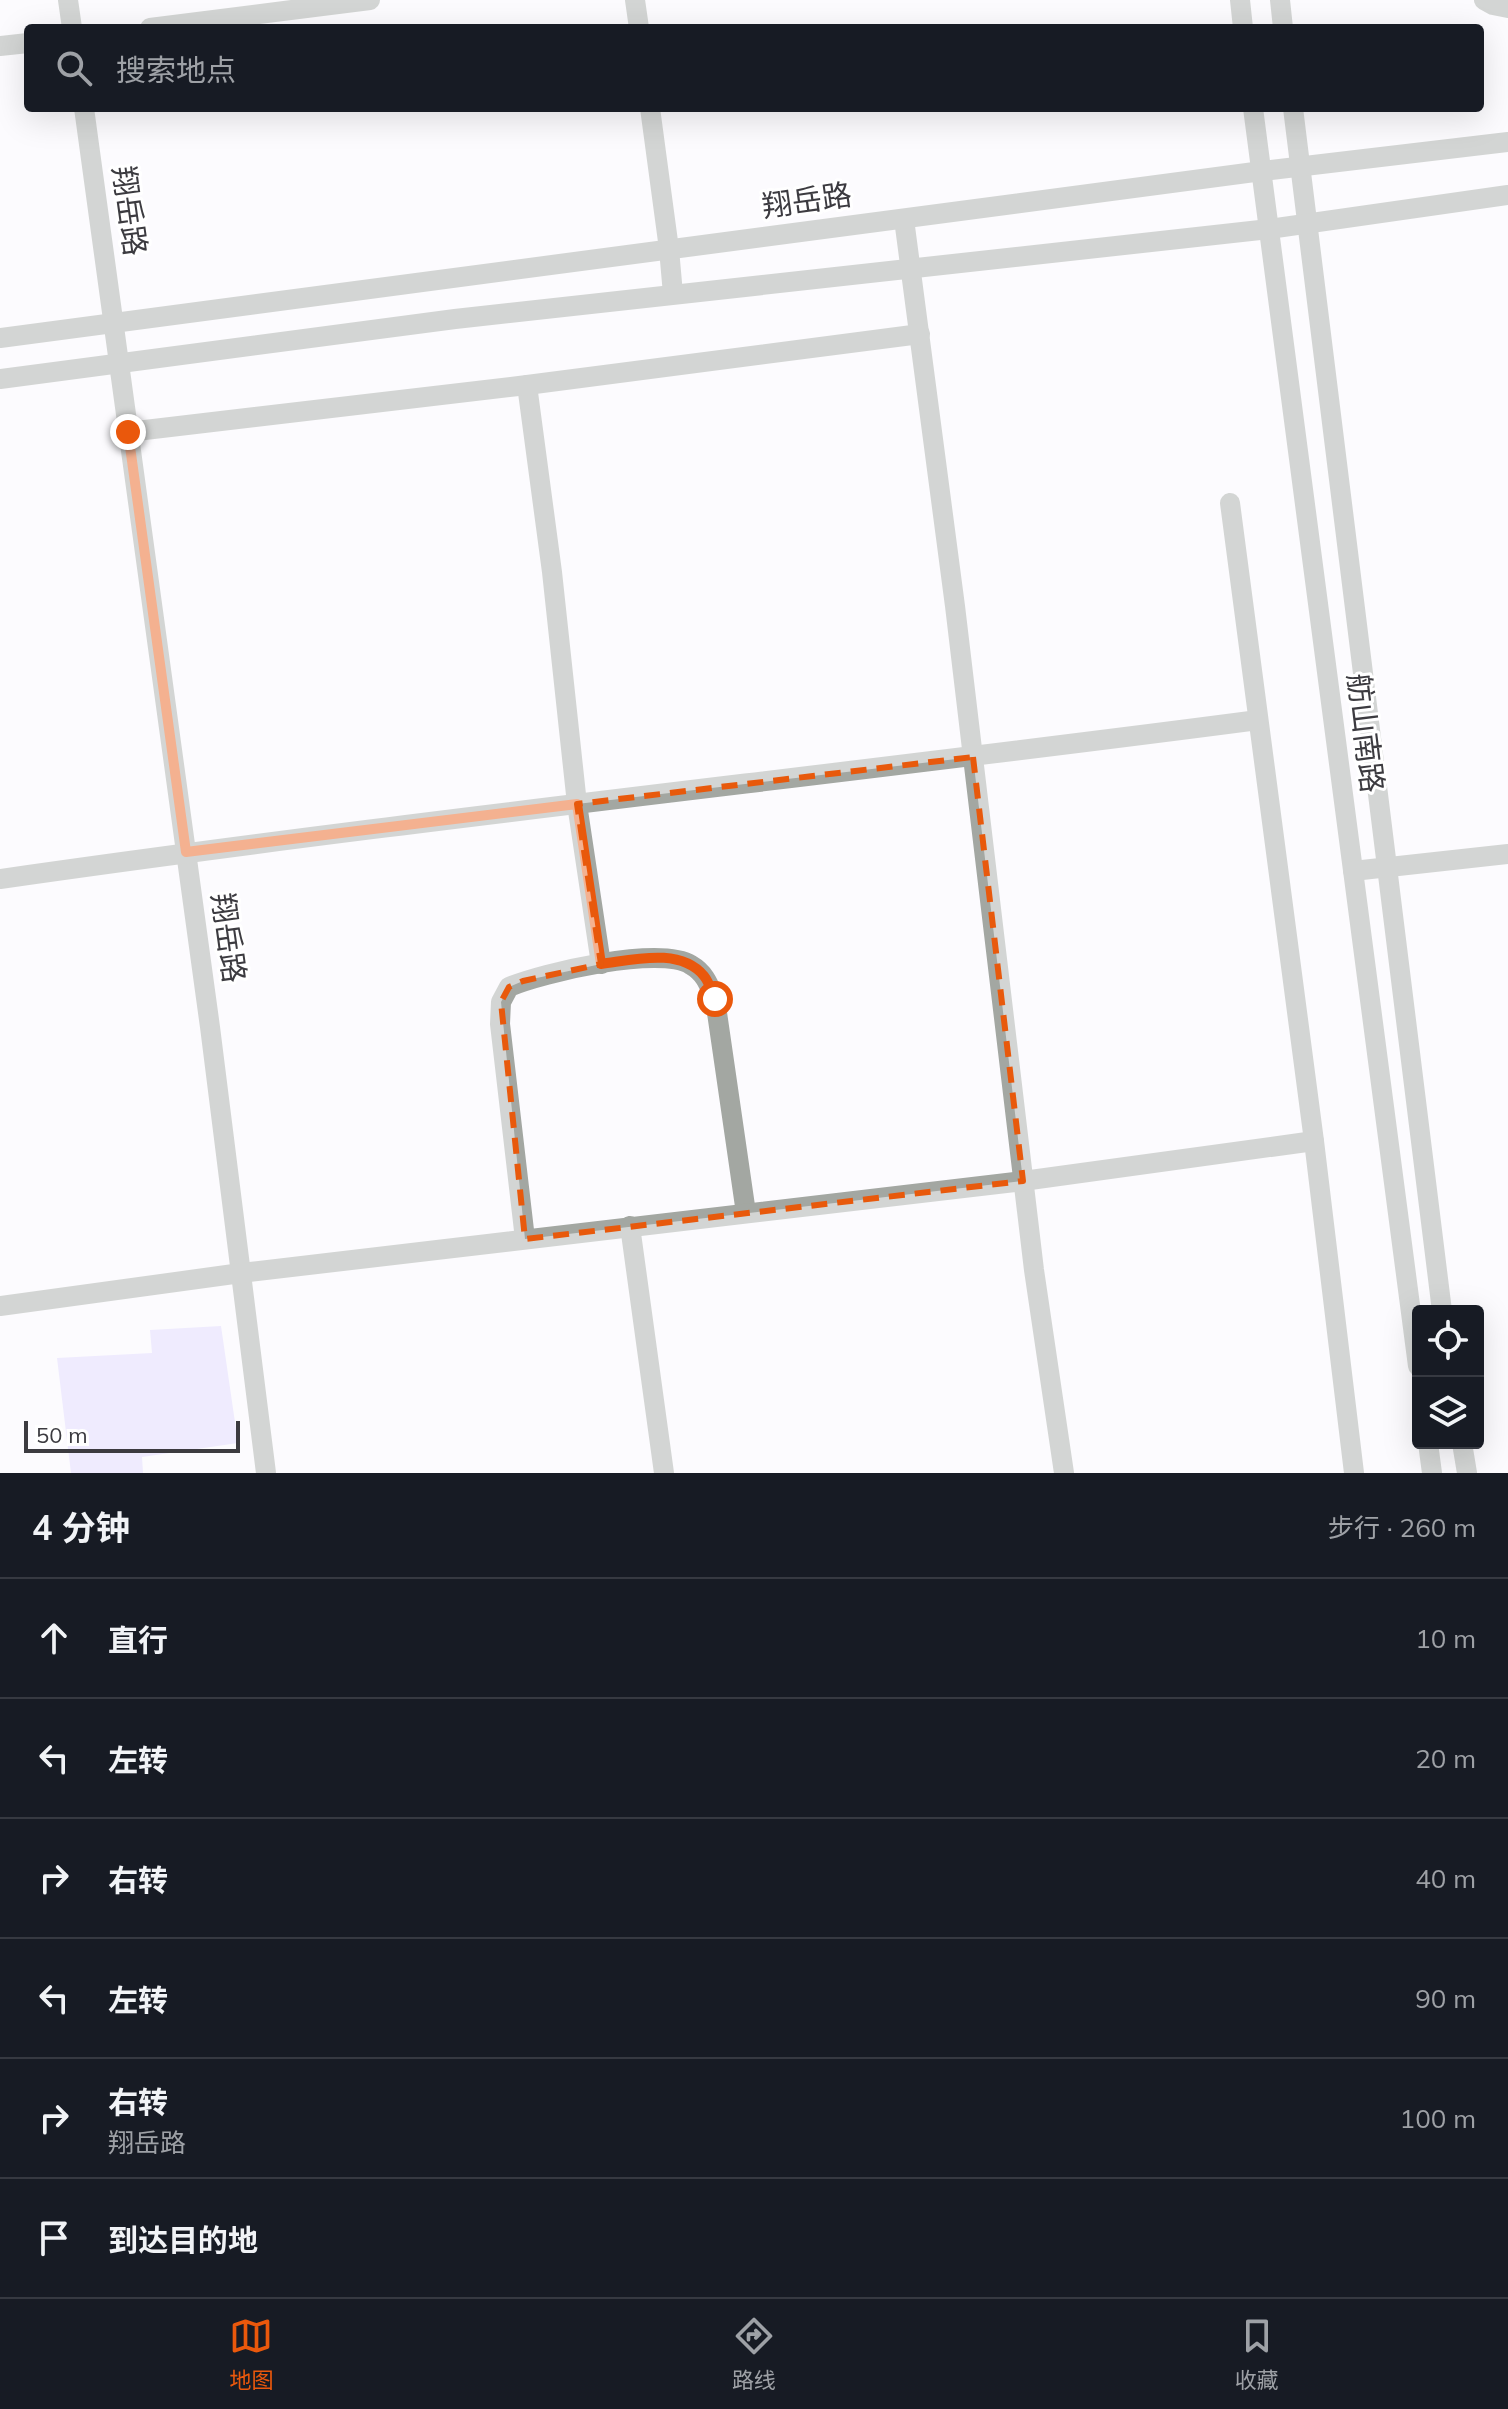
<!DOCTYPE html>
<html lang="zh">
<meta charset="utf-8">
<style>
:root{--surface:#171b24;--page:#20242c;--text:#f1f3f6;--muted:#9ea1a6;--line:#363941;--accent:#ea580c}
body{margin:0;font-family:Mulish,"Noto Sans SC",sans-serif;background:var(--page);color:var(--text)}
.controls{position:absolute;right:24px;bottom:24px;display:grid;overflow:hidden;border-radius:8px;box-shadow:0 8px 32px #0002}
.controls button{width:72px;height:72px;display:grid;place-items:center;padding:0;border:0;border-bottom:2px solid var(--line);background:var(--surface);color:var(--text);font:40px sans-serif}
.scale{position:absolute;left:24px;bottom:20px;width:216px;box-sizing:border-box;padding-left:8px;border:4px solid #3c3b40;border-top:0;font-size:22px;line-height:28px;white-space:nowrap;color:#3c3b40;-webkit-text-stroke:6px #fff;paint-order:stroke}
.stop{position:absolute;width:24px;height:24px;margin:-18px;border:6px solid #ea580c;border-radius:50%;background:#fff}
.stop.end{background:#ea580c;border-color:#fff;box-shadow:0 2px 8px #0008}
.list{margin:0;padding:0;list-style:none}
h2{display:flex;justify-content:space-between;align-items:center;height:104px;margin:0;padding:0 32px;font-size:34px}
h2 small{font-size:26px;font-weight:400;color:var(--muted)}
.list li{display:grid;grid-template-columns:52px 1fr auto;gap:24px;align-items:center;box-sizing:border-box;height:120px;padding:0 32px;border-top:2px solid var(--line)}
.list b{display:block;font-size:30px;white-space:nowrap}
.list p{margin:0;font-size:26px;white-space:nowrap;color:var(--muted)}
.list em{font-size:26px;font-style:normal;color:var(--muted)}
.icon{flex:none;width:44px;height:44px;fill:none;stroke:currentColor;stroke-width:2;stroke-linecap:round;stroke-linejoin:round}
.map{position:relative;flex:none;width:1508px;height:1473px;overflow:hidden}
.search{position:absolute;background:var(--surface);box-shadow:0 8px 32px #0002;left:24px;right:24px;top:24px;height:88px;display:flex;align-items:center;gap:20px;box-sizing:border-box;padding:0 28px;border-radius:8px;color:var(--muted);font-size:30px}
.sheet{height:824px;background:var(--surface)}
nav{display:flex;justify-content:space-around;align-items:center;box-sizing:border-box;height:112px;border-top:2px solid var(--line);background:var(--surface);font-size:22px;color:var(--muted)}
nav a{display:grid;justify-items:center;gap:4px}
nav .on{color:var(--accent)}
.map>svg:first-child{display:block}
</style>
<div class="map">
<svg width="1508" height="1473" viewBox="0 0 1508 1473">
<rect width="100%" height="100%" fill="#fcfbfe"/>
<path fill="#e0d7ff" d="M221,1326L238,1443L142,1457L143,1473H71L57,1358L152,1353L150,1330Z"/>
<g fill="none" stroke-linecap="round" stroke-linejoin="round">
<g stroke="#a3a7a2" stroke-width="20">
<path d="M68,0L72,28"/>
<path d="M635,0L639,28"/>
<path d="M1240,0L1243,28"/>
<path d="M1280,0L1283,28"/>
<path d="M1484,0L1493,5L1508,8"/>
<path d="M150,28L370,0"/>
<path d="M0,46L28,43"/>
<path d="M84,108L210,1027L266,1473"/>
<path d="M650,108L669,249L673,294"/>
<path d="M1253,108L1418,1366"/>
<path d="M1293,108L1442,1311"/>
<path d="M904,219L955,606L1034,1270L1064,1473"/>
<path d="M0,338L1262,171L1508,142"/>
<path d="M0,379L455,319L1269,229L1508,195"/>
<path d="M527,385L552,572L577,804L601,964"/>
<path d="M128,432L527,385L920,334"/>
<path d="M1230,503L1314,1141L1354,1473"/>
<path d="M1353,871L1508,854"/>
<path d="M0,879C418,819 839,775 1258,720"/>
<path d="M630,1226L664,1473"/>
<path d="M525,1239L500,1024L501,1002L509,987C542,973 660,945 691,965C705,973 709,985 715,999L746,1213"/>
<path d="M0,1306L241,1273L1023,1181L1314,1141"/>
<path d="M1428,1443L1432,1473"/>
<path d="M1462,1443L1467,1473"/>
</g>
</g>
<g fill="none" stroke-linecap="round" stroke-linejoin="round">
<path stroke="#ea580c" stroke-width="10" d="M128,432L186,852L577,804L601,964C633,960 680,947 704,976C709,982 712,992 715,999"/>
</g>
<path d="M0 0H1508V1473H0ZM973,757L1023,1181L525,1239L501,1002L509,987L523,981L601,964L577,804Z" fill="#fcfbfe" fill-opacity=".55" fill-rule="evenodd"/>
<path fill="none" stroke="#e8590c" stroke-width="6" stroke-dasharray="16 10" stroke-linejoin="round" d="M973,757L1023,1181L525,1239L501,1002L509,987L523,981L601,964L577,804Z"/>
<g text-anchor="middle" stroke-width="6" stroke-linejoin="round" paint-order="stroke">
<g font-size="30" fill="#3c3b40" stroke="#fff">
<text transform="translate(807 201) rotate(-8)" y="10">翔岳路</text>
<text transform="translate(129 211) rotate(82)" y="10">翔岳路</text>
<text transform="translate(1365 733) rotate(83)" y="10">舫山南路</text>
<text transform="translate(228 938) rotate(82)" y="10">翔岳路</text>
</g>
</g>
</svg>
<div class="controls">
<button><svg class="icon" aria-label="locate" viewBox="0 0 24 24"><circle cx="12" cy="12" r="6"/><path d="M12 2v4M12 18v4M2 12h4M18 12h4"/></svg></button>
<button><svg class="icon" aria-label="layers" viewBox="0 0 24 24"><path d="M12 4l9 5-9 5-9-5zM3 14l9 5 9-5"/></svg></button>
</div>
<div class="scale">50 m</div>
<div class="stop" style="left:715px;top:999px"></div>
<div class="stop end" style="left:128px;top:432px"></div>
<div class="search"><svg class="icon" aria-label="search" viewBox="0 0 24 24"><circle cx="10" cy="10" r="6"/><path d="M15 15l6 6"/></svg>搜索地点</div>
</div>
<section class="sheet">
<h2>4 分钟<small>步行 · 260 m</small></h2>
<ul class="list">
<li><svg class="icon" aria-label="ahead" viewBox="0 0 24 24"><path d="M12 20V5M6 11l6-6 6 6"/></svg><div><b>直行</b></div><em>10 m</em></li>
<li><svg class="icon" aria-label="left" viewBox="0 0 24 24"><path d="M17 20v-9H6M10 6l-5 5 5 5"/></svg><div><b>左转</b></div><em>20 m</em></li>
<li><svg class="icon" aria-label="right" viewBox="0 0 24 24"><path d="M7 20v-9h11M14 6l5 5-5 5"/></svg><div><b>右转</b></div><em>40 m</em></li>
<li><svg class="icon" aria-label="left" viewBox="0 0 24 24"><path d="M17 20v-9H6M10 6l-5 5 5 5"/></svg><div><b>左转</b></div><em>90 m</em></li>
<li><svg class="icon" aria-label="right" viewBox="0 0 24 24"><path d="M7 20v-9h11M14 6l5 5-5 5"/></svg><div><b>右转</b><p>翔岳路</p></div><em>100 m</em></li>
<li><svg class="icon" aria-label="arrive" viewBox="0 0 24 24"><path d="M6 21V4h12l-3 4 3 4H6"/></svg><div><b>到达目的地</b></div></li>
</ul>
</section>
<nav>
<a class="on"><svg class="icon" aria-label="map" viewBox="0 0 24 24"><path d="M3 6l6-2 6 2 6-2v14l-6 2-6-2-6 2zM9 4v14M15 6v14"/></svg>地图</a>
<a><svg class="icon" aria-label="directions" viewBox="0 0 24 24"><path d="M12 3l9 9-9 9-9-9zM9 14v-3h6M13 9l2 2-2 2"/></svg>路线</a>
<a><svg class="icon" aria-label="saved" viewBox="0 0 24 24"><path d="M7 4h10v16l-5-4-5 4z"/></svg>收藏</a>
</nav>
